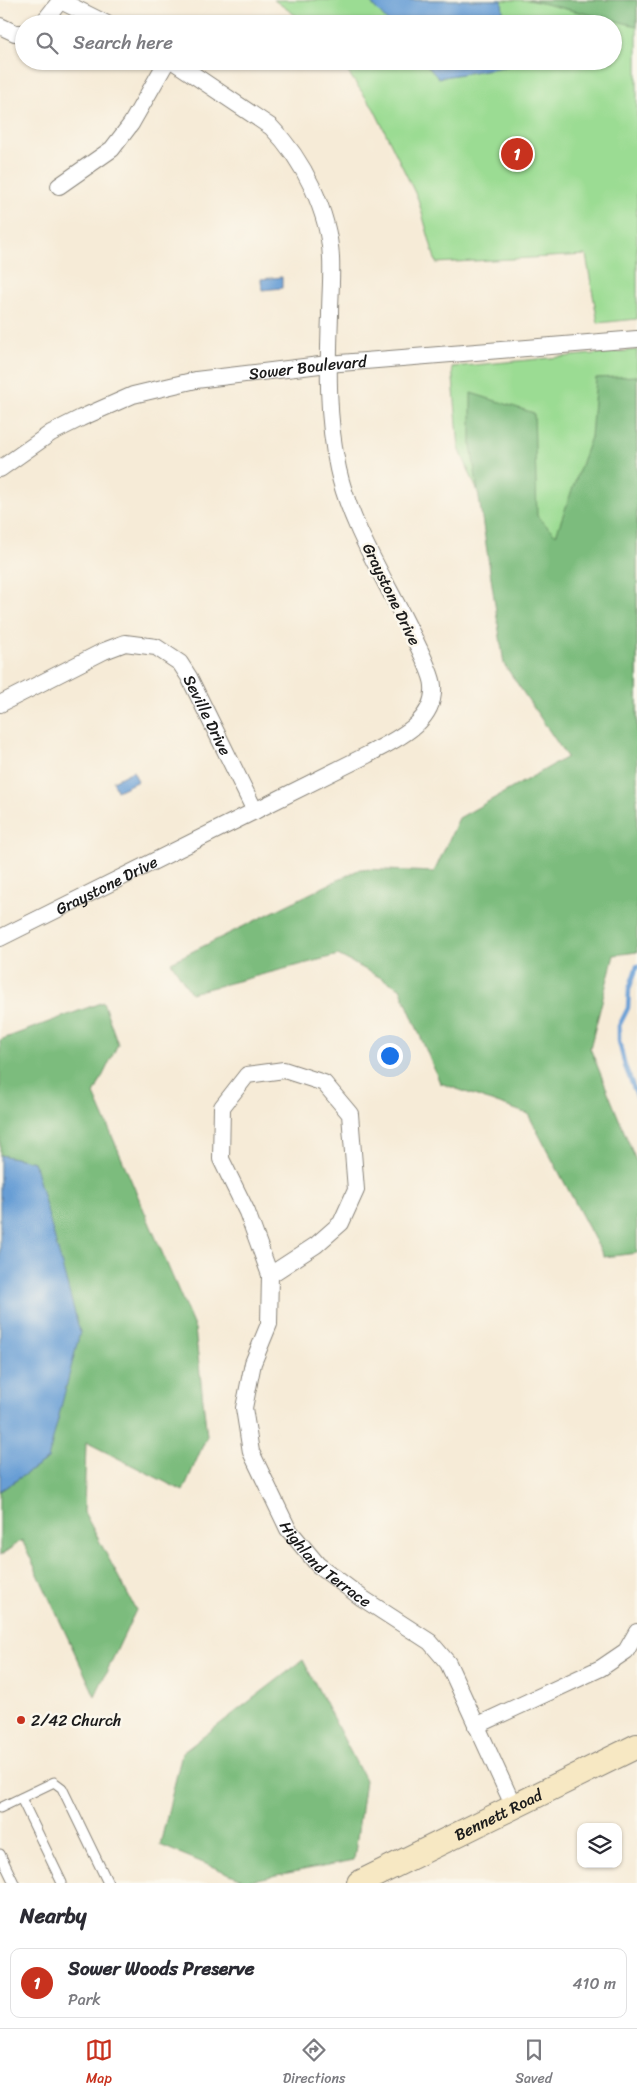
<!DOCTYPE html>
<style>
:root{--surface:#fff;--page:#f2f2f3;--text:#2b2b33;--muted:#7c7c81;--line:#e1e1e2;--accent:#c8321e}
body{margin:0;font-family:Sriracha,sans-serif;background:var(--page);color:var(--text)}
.controls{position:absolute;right:15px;bottom:15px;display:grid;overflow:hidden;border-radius:10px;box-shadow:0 1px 4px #0004}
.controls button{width:45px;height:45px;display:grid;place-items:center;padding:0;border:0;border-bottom:1px solid var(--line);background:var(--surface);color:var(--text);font:25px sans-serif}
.you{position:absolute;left:389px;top:1055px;width:18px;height:18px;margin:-12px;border:4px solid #fff;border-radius:50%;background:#1a73e8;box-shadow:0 0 0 8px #1a73e833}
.badge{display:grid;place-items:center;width:32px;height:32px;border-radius:50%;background:var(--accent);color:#fff;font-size:16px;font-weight:700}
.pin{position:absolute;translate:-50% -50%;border:2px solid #fff;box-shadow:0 1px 5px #0006}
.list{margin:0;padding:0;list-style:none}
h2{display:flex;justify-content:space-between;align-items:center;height:65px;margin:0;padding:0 20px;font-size:21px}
h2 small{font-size:16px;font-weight:400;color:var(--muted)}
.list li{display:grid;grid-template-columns:32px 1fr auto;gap:15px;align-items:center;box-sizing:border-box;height:70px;margin:0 10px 10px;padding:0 10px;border:1px solid var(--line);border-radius:10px}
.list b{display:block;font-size:19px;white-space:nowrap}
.list p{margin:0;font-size:16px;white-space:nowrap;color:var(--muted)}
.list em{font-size:16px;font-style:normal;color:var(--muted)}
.icon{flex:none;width:28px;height:28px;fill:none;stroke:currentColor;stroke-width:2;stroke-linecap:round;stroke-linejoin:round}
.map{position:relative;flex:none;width:637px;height:1883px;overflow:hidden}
.search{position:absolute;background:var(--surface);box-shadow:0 1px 4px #0004;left:15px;right:15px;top:15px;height:55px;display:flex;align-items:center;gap:12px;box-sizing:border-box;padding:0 18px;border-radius:28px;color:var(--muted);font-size:19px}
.sheet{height:145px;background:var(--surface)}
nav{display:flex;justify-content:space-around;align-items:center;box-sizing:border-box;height:70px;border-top:1px solid var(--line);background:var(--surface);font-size:14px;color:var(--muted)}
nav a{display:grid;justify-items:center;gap:2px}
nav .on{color:var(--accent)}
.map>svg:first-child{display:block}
</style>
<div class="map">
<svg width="637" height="1883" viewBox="0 0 637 1883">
<rect width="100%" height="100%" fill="#fbf7ec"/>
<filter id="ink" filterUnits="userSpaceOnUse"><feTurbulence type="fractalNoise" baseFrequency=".02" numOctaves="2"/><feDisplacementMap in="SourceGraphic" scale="10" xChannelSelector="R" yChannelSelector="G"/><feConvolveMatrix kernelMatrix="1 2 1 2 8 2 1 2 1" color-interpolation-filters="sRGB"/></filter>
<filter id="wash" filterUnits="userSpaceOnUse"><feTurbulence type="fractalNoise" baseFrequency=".0096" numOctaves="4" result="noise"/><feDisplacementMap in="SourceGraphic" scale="20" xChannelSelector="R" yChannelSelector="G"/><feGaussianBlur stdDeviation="1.12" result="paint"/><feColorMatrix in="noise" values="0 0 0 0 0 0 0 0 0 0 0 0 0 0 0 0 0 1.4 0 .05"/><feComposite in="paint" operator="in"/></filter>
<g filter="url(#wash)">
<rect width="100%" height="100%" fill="#f6ebd7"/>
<g fill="#9bdc93" stroke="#5c7c58">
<path d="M274,0H637V319L598,323L586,255L436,263L418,199L374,109L340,61H613V24H308Z"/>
<path d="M637,350V731L587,746L459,448L452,367Z"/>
</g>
<g fill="#7cbc7d" stroke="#4c6c4c">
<path d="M529,0H637V26Z"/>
<path d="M637,376V952L614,955L590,1048L637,1163V1253L604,1257L528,1114L440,1083L400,988L338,955L191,993L171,962L360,869L434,872L459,818L567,757L504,664L471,445V393L534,413L537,516L556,535L591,437L596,378Z"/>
<path d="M103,1002L118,1044L94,1094L195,1329L207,1436L183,1491L86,1442L84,1512L136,1610L95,1696L22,1540L0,1556V1491L48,1459L34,1162L0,1155V1040Z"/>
<path d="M303,1660L365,1780L354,1860L247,1881L160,1845L182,1753Z"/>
</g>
<g fill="#689ed5" stroke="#425d78">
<path d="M368,0H502L504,24H390Z"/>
<path d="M423,61H508L509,66L438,78Z"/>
<path d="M282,277V288L262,290L261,279Z"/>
<path d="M133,771L138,781L117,791L113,781Z"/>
<path d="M0,1155L34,1162L80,1332L48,1459L0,1491Z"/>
</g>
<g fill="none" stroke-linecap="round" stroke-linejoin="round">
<path stroke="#689ed5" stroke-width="4.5" d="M637,966L629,989L628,1008L619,1026V1041L625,1066L637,1096"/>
</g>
</g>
<g filter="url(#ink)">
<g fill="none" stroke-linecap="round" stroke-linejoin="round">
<defs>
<g id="lane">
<path d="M21,1798L62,1883"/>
<path d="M0,1808L54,1782L62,1788L108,1883"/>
<path d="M0,1854L14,1883"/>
</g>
<g id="street">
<path d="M59,0L107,24"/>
<path d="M42,24L60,1"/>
<path d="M0,26L15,33H24"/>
<path d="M59,186L112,149L131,124L167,61"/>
<path id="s1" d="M0,469L51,433L81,418L133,395L196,380L328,364L637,339"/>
<path id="s2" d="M0,704L104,651L125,643L156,647L180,663L189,677L255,811"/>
<path id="s3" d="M0,938L367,755C394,740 436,723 433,686C433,674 413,636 407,624C382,574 350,524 338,469C327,419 328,365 330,315C330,296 332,277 331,258C329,212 303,159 271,127L173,61"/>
<path id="s4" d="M270,1275L316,1245L341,1223L356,1190L350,1114L324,1083L284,1070L247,1075L222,1107L221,1159L247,1212L270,1275L269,1324L253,1363L244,1408L251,1452L288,1529L318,1565L362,1598L430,1642L448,1663L514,1807"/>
<path d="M476,1726L601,1668L626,1651L637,1632"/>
</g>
<g id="secondary">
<path id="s5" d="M359,1883L637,1746"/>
</g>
</defs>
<use href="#lane" stroke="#89847a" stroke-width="11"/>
<use href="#street" stroke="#89847a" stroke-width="18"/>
<use href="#secondary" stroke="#89847a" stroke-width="26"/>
<use href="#lane" stroke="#fff" stroke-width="9"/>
<use href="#street" stroke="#fff" stroke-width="16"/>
<use href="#secondary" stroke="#f7e8c3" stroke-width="24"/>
</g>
</g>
<circle fill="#c8321e" stroke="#fbf7ec" stroke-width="2" cx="21" cy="1720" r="5"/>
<g text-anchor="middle" stroke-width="5" stroke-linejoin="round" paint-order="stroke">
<g font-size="16" fill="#1c1c1c" stroke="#fbf7ec">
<text dy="6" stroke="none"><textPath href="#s1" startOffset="330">Sower Boulevard</textPath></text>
<text transform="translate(392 594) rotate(64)" y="6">Graystone Drive</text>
<text dy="6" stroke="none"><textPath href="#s2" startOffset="258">Seville Drive</textPath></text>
<text dy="6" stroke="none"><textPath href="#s3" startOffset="119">Graystone Drive</textPath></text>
<text dy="6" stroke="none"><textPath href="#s4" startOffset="858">Highland Terrace</textPath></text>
<text dy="6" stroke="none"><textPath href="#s5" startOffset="155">Bennett Road</textPath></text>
</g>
<g font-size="16" fill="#1c1c1c" stroke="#fbf7ec" text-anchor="start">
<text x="31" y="1726">2/42 Church</text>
</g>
</g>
</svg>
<div class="controls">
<button><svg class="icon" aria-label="layers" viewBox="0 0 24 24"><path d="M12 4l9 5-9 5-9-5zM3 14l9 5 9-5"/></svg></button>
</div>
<div class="you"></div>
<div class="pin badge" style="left:517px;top:154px">1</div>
<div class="search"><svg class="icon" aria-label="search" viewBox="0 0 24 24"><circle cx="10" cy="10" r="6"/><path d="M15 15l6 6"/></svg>Search here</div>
</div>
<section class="sheet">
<h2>Nearby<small></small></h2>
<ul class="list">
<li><span class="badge">1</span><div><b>Sower Woods Preserve</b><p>Park</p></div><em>410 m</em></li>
</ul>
</section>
<nav>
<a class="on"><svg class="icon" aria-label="map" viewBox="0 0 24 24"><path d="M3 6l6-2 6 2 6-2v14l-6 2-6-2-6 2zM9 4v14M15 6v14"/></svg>Map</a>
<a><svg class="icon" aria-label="directions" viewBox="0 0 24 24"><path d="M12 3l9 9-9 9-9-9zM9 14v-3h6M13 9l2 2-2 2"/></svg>Directions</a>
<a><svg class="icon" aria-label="saved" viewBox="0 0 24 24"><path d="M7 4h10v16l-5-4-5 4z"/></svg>Saved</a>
</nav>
